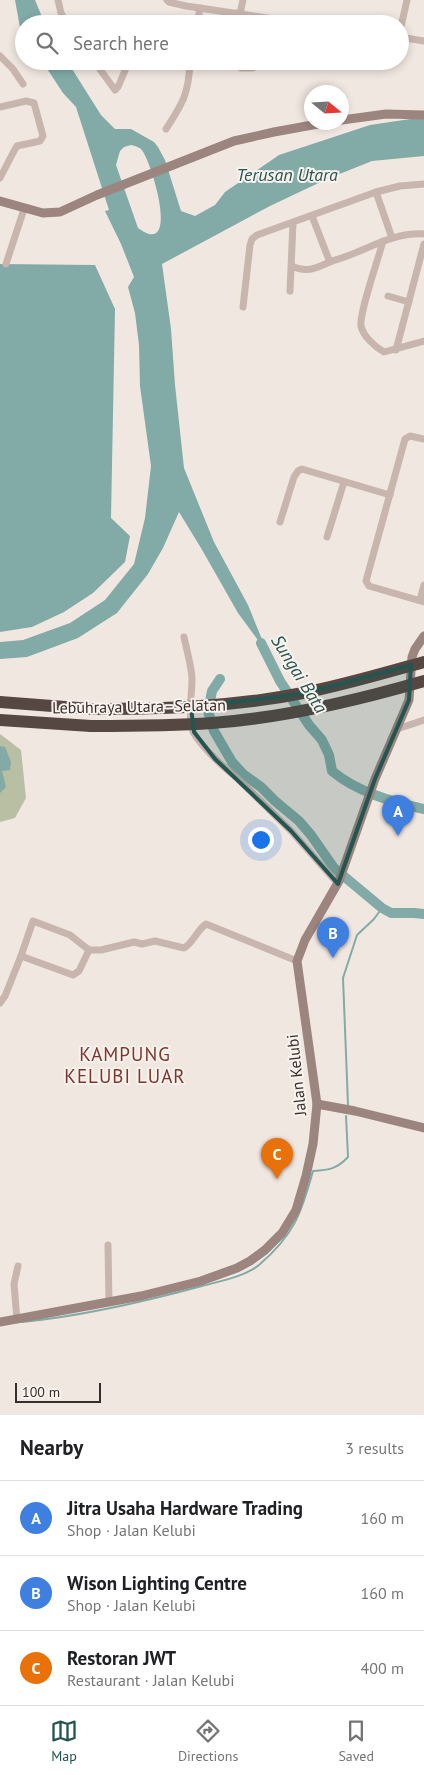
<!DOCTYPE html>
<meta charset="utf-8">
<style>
:root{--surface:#fff;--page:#f2f2f2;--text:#202124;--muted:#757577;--line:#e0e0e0;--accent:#255551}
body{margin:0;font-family:"PT Sans",sans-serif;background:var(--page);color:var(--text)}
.compass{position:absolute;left:304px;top:85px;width:45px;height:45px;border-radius:50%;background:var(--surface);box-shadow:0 2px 8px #0003;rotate:108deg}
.scale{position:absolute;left:15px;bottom:12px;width:86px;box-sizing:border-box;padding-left:5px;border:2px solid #372d2b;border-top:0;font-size:14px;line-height:18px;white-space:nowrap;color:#372d2b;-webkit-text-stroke:4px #f9f2ed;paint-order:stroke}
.you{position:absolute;left:260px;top:839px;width:18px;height:18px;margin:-12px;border:4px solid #fff;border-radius:50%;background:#1a73e8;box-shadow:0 0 0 8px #1a73e833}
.badge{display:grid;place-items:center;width:32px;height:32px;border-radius:50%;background:var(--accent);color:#fff;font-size:16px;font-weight:700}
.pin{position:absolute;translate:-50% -41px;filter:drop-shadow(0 1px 2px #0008)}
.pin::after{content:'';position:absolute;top:26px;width:18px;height:15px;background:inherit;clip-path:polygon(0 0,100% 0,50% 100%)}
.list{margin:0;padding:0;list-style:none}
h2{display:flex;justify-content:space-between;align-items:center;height:65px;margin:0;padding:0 20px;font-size:21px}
h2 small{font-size:16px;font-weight:400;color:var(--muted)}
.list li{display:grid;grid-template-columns:32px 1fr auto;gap:15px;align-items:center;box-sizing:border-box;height:75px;padding:0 20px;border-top:1px solid var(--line)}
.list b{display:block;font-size:19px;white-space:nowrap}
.list p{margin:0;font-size:16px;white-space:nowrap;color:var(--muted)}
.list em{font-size:16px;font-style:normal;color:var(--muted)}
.icon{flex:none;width:28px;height:28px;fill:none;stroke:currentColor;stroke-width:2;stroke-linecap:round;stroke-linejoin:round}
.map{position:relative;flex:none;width:424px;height:1415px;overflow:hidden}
.search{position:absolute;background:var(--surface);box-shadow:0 2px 8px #0003;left:15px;right:15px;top:15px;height:55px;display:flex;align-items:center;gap:12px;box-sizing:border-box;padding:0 18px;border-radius:28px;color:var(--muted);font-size:19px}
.sheet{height:290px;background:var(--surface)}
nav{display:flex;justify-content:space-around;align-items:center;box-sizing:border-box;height:70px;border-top:1px solid var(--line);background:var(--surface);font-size:14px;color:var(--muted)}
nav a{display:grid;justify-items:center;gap:2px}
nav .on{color:var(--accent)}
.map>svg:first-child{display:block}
</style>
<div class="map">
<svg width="424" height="1415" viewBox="0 0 424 1415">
<rect width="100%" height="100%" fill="#f1e7e1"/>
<path fill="#b9bfa2" d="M0,734L21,750L26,798L15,818L0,822Z"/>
<g fill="#82aba7" fill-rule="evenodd">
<path d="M15,0H35L45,24H24V36L21,33Z"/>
<path d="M42,61H67L101,115L115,129H131L154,142L158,147L165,160L181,211L195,216L215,205L225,192L279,155L370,125L424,117V156L372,161L327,179L270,206L162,264L171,329L175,385L184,468L214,542L248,605L268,654L238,613L201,548L179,512L163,548L148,574L117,613L78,638L27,657L0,659V642L23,640L70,623L105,600L134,564L145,518L151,466L140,386L139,345L135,313L128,287L134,277L121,244L105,211L109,210L76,107L63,93ZM131,145C135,146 139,147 141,149C152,161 181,260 138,228L116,165L120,151L124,147Z"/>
<path d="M0,264L95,265L115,309L111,518L130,536L125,562L93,593L64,612L32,627L0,632Z"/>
<path d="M0,746L5,747L11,762L10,770L2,771L6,787L0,793Z"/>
</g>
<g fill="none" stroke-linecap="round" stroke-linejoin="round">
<g stroke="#82aba7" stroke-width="2">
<path d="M348,1105L343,978L357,935L374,919L382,908"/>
<path d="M22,1322C83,1316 143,1302 202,1286C220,1281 244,1277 259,1265C294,1235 301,1214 313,1171C329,1170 337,1169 348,1157L346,1116"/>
</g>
<g stroke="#82aba7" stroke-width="10">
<path d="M261,643L280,681L309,725L322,740L329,755L332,771C357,792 392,802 424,809"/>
<path d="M220,679L212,691L208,711L214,731L232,762L243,774L261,787L275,801L299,821L311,835L334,868L382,908L391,913H414L424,914"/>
</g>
<g stroke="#c8b6ae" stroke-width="7">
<path d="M58,0L61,13L67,24"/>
<path d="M167,0L169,2L186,6L307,24"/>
<path d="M240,14L243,0"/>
<path d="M197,24L200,8"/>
<path d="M234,24L236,13"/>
<path d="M400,31L407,0"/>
<path d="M400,37L424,41"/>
<path d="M0,56L13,69L23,84"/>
<path d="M94,61L115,90L118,87L129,61"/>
<path d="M241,68H253L256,61"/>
<path d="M0,107L26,101L34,103L43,136L40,141L17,146L14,151L0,178"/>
<path d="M166,129C183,103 189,93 190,61"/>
<path d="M376,192L392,238"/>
<path d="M312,216L329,260L332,261C363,253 390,232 424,234"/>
<path d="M383,241C379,257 359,313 361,326C363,336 375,347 384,352L424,341"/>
<path d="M6,264L24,209"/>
<path d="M292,266C307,274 318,267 332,261"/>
<path d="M290,291L293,223"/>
<path d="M388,296L409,302"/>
<path d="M243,307L250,245L252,239L257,235L376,192L400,186L424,184"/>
<path d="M396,350L424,244"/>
<path d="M424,439L410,436L405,439L366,581L369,586L424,602"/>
<path d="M280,522L294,477L298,471L302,469L390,495"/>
<path d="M327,537L344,482"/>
<path d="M420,600L424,585"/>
<path d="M184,637C186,647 192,669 192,679C192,694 188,713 192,729C196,742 224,768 236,777L291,831L338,884"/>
<path d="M397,729L424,720"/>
<path d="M21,956L33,921L70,935L89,950"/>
<path d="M0,1003L5,996L21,956L73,975L79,971L89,950H101L134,942L142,944L155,941L184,948C193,943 197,930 206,924L297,961"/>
<path d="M108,1245L109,1302"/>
<path d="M17,1320L14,1284L18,1266"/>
</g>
<g stroke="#9c857f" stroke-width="9">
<path d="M342,120L386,114L424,115"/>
<path d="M0,201L43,213L60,212L97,195L234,141L274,132L329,122"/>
<path d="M317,1104L355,1111L424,1128"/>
<path d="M0,1322L141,1296L201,1281L237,1268L250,1261L265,1250L282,1233L296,1210L306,1176L313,1144L317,1104L297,961L305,940L339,881L375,779L409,700L412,657L415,649L424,636"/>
</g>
<g stroke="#574743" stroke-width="12">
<path d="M0,702L91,709"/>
<path d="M0,720L91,726"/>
</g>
<g stroke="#574743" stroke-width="12">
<path d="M91,709C162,709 233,707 303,693C344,685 384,673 424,662"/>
<path d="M91,726C131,726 172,726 212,723C284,718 355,701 424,681"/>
</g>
</g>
<path fill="#255551" fill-opacity="0.2" stroke="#255551" stroke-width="4" stroke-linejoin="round" d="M411,665L409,700L375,779L338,884L291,831L215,759L194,732L191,707L302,694Z"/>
<g text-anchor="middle" stroke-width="4" stroke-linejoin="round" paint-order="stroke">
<g font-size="16" fill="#372d2b" stroke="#f9f2ed">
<text transform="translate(139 706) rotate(-1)" y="6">Lebuhraya Utara–Selatan</text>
<text transform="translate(296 1075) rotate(-96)" y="6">Jalan Kelubi</text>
</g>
<g font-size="18" font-style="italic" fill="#255551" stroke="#f9f2ed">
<text x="287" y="181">Terusan Utara</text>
<text transform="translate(299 674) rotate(58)" y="6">Sungai Bata</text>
</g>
<g font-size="19" letter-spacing="1" fill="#7e352d" stroke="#f9f2ed">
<text x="125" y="1061">KAMPUNG<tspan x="125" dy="22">KELUBI LUAR</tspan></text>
</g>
</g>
</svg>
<svg class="compass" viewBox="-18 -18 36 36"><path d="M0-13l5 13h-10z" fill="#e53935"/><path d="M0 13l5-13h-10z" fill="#757577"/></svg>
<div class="scale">100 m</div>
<div class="you"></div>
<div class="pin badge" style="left:398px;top:836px;background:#3f7fe0">A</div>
<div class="pin badge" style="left:333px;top:958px;background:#3f7fe0">B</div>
<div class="pin badge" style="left:277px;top:1179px;background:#e8710a">C</div>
<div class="search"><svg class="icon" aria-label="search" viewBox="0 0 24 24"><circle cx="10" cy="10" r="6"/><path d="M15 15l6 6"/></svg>Search here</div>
</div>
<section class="sheet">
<h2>Nearby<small>3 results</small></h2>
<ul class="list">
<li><span class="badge" style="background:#3f7fe0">A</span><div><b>Jitra Usaha Hardware Trading</b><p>Shop · Jalan Kelubi</p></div><em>160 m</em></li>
<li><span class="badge" style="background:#3f7fe0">B</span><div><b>Wison Lighting Centre</b><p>Shop · Jalan Kelubi</p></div><em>160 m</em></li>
<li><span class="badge" style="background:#e8710a">C</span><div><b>Restoran JWT</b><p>Restaurant · Jalan Kelubi</p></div><em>400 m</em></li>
</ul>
</section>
<nav>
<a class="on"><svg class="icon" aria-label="map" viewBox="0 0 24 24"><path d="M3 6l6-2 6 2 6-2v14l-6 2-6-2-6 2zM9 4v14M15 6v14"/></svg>Map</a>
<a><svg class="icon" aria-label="directions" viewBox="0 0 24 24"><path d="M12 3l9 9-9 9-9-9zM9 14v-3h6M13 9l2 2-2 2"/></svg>Directions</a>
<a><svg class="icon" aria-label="saved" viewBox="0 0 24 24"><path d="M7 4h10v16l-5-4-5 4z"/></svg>Saved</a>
</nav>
